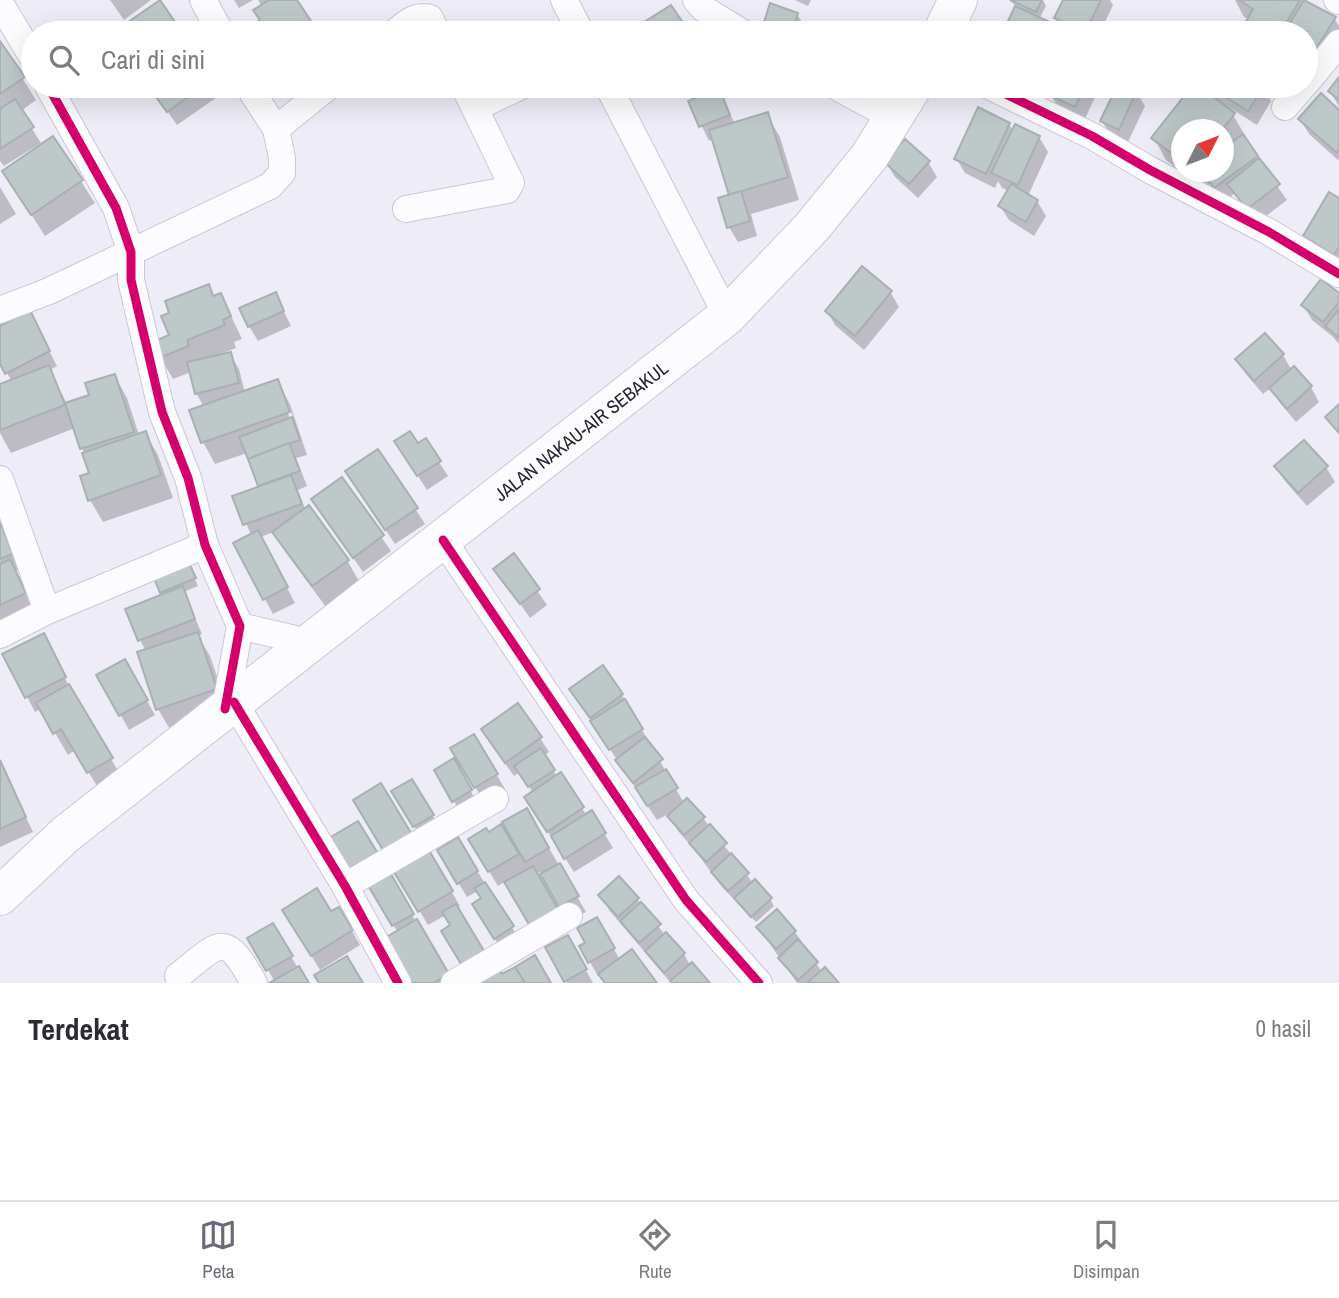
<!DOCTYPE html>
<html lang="id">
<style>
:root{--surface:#fff;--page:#f7f7f7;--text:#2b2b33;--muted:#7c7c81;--line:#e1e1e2;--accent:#6c6a7a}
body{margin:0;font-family:"Archivo Narrow",sans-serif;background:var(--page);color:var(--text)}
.compass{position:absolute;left:1171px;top:119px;width:63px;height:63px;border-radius:50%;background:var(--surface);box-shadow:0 7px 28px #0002;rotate:48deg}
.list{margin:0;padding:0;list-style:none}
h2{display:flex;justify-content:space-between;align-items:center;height:91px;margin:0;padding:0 28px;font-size:30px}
h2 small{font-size:23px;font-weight:400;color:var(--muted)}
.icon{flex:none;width:38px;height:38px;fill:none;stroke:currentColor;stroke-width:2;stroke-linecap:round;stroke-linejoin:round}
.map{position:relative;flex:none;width:1339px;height:983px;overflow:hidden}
.search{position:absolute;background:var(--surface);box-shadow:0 7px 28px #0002;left:21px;right:21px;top:21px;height:77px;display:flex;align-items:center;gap:18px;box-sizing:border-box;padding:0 24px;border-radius:38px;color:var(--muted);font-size:26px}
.sheet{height:217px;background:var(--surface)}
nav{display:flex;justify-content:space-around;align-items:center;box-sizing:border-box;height:98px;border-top:2px solid var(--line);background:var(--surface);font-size:19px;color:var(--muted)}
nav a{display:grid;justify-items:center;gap:4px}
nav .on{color:var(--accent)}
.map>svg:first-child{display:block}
</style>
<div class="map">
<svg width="1339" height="983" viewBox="0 0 1339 983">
<rect width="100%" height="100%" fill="#edecf7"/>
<g fill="#0003" fill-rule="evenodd">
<path d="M110,0H151L124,20Z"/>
<path d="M234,0H253L239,8Z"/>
<path d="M258,0H297L316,33H252L250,29L262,21V7Z"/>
<path d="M795,0H811L808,6Z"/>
<path d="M1010,0H1043L1046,6L1039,19L1063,31L1056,18L1065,0H1110L1113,5L1100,33H1016L1010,21L1017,7Z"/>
<path d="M1235,0H1303L1305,3L1306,1L1334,18L1339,26V39L1306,67V33H1253L1247,23L1249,19L1244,17Z"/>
<path d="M797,14L806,29L804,33L763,32Z"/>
<path d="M173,23L179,33H127L123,27Z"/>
<path d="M0,43L36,100L21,111L41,143L4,166L0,161Z"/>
<path d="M1339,80V107L1330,91Z"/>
<path d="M150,86H219L223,93L177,125Z"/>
<path d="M997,86H1050L1039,110Z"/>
<path d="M1055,86H1100L1084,121L1059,109L1051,95Z"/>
<path d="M1119,86L1136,91L1145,106L1127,144L1111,136L1102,121Z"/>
<path d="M1194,86H1285L1279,96L1263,87L1271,101L1257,125L1224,104L1223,106L1233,115L1246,137L1244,139L1287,200L1257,223L1235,193L1223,202L1210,184L1205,190L1166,160L1154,138ZM1182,130H1224V172H1182Z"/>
<path d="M718,90L735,124L767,115L780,137L799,200L751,214L757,236L738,242L729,227L720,200L731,196L714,139L709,141L690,102Z"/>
<path d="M1339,112V161L1309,134L1300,119Z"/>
<path d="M1009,124L1013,131L1039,137L1048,152L1028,196L1037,201L1046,216L1034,236L1009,220L1000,206L1009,191L1002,188L998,181L995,188L965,173L956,158Z"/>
<path d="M53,138L95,203L45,236L4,172Z"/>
<path d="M886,162H928L937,177L918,198L895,177Z"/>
<path d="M0,187L16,214L0,224Z"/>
<path d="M1339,200V267L1313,250L1305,236Z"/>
<path d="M862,269L891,293L899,307L864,350L835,325L827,311Z"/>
<path d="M208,286L214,297L221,295L242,339L234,342L236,348L220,354V356L230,354L239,369L245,393L277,381L290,404L307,455L296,458L307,486L298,490L305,509L347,560L360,583L326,607L287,554L274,532L260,537L295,603L273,614L235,544L251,535L235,497L261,487L247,453L215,464L203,442L204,407L196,393L191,372L173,379L160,357L172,336ZM284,403H288L294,420L291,421Z"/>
<path d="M275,294L291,326L258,341L249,326Z"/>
<path d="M1339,296V344L1332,336L1312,320L1303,305Z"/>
<path d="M0,327H37L57,366L50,370L67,404L91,397L115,376L127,398L139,435L145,433L158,455L173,498L103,522L90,500L91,474L75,428L11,453L0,433V386L12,382L0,360Z"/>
<path d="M1283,355L1292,371L1294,368L1311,387L1319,402L1296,422L1280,403L1271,388L1263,394L1246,374L1237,360Z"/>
<path d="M418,446L439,462L448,476L427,490L405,456Z"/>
<path d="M378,451L425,524L395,544L356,486Z"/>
<path d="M1276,467H1326L1335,482L1307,506L1285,481Z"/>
<path d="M341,479L391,551L363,572L313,500Z"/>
<path d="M0,522L20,569L15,571L33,608L0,623Z"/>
<path d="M513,556L547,605L530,618L496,569Z"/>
<path d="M192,572L198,586L184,592L202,634L198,636L210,656L229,712L171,731L158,709L146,651L140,640L163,595L156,579Z"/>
<path d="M52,650L72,693L124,781L102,794L75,750L68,755L41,709L35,712L5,655Z"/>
<path d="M125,661L155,715L129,730L99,676Z"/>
<path d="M602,667L622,695L684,803L703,818L753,883L770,899L774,906L756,922L722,887L694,849L678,831L668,814L657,820L580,704L571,690Z"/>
<path d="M474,736L505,789L484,802L453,749Z"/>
<path d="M540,738L549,752L544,756L557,777L561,775L587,816L592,813L613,848L574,872L535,812L533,793L520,772L514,776L491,744Z"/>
<path d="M453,761L479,805L462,815L436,771Z"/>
<path d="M0,763L33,832L0,847Z"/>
<path d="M412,781L441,830L423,841L394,792Z"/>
<path d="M527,810L586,912L569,921L541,872L506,881L498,886L470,840L517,853L519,852Z"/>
<path d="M458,840L521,942L504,953L482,919V899L478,891L467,897L439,851Z"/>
<path d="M426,849L460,906L456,908L493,970L501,977L549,983H480L446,915L428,925L394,868Z"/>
<path d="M390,877L452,983H410L398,933L372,888Z"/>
<path d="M601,896L637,899L665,935L684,954L690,965L708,983H671L609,910Z"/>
<path d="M331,914L352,931L360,945L320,970L293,925Z"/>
<path d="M597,919L620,960L655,983H606L601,975L598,976L581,947L587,944Z"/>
<path d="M272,925L307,983H273L275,982L249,938Z"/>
<path d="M758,927L795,932L822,972L836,983H797Z"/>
<path d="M567,937L593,983H567L548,948Z"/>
</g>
<g fill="#bec8c9" stroke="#a7b1b2" stroke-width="2">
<path d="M160,0L175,22L159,33H125L121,27Z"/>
<path d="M269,0H297L315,27L310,30L312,33H251L248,29L260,20L253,10Z"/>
<path d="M1010,0H1042L1036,12Z"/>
<path d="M1063,0H1101L1085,33L1054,18Z"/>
<path d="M1239,0H1300L1280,33H1262L1245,23L1253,9Z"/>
<path d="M1304,0L1336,17L1309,60L1306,58V33H1284Z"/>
<path d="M770,3L798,13L792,33L761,32Z"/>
<path d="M671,5L688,30L683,33H648L641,24Z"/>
<path d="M1015,6L1065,29L1063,33H1034L1008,21Z"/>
<path d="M0,41L25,77L0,94Z"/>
<path d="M1339,77V100L1328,91Z"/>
<path d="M148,86H204L167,112Z"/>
<path d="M1053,86H1085L1075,107L1049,95Z"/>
<path d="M1117,86H1128L1137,90L1119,130L1100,121Z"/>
<path d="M1192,86H1199L1235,113L1222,130H1182V161L1151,138Z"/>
<path d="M1208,86H1264L1248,111Z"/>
<path d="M719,88L730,115L699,127L688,101Z"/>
<path d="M1321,93L1339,110V150L1337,153L1298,119Z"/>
<path d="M15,99L34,127L0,149V109Z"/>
<path d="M978,107L1010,123L986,174L954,159Z"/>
<path d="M768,112L788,177L729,195L709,130Z"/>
<path d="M1015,124L1040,136L1018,185L991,173Z"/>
<path d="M1243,134L1258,156L1214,188L1201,172H1224V148Z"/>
<path d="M53,136L83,180L31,215L2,171Z"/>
<path d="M905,139L930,161L909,184L884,162Z"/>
<path d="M1259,158L1280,184L1247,209L1227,184Z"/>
<path d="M1011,184L1038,200L1026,222L998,206Z"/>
<path d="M741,191L750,221L727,228L718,198Z"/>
<path d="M1329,192L1339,198V247L1334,255L1303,236Z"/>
<path d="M862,266L892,291L855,336L825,311Z"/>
<path d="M1321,279L1339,293V302L1323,322L1301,305Z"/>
<path d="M209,284L213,296L221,293L231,316L223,320L225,325L187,340L189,346L159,358L153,342L169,335L161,316L169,313L165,301Z"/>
<path d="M276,292L284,311L248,327L239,308Z"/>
<path d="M1339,309V338L1325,326Z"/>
<path d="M30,310L50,351L5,374L0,364V326Z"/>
<path d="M1265,333L1284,354L1254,381L1235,359Z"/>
<path d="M231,352L239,383L195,394L187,362Z"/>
<path d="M49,365L65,405L0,430V384Z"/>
<path d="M1294,366L1312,386L1287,409L1269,388Z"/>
<path d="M115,374L134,432L80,449L65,403L89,395L85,383Z"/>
<path d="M278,379L290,412L201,443L189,410Z"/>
<path d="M1339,404V433L1325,417Z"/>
<path d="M292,417L300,440L248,459L239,437Z"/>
<path d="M146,431L161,475L88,501L80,476L89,473L82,453Z"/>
<path d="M410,431L418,443L426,438L441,461L417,476L394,441Z"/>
<path d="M1304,440L1328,466L1298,493L1274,466Z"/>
<path d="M289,443L300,471L258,486L248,459Z"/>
<path d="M378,449L418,508L385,530L345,471Z"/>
<path d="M291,475L302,504L243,525L232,496Z"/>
<path d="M342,477L384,535L353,558L311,499Z"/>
<path d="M309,505L349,560L312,586L272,532Z"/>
<path d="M0,522L13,554L0,559Z"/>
<path d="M258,530L288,587L263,600L233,543Z"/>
<path d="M514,553L540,589L520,604L493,569Z"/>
<path d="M10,559L26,593L0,605V564Z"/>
<path d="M189,563L196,578L160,593L154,578Z"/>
<path d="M183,586L195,619L138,641L125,609Z"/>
<path d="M198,632L217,689L156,710L137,652Z"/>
<path d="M44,633L66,677L25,698L2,654Z"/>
<path d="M125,659L148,700L119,716L96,675Z"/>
<path d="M603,665L623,694L590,718L569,689Z"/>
<path d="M69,684L113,758L87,773L61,729L53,734L36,703Z"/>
<path d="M625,699L643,729L609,750L590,721Z"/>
<path d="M518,703L542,737L505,763L481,729Z"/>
<path d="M474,734L498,774L474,788L450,748Z"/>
<path d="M645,737L663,759L633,783L615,760Z"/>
<path d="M541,748L555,770L528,787L514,766Z"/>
<path d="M454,758L472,790L452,802L434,770Z"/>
<path d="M0,760L26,817L0,829Z"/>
<path d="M666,769L678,788L647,806L635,787Z"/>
<path d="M561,772L584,807L547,832L524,797Z"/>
<path d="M412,779L434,815L413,827L391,791Z"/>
<path d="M381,783L411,833L383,850L353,800Z"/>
<path d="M687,798L705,817L684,835L667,816Z"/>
<path d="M527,808L549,848L525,862L502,822Z"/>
<path d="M592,810L606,833L564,859L551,836Z"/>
<path d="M358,821L377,852L347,870L329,838Z"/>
<path d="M501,824L519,854L488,872L468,839L486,828L489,832Z"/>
<path d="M710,824L727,843L706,862L689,843Z"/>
<path d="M458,837L478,871L457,884L437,850Z"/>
<path d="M427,847L453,891L418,912L391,867Z"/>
<path d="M731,853L749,873L728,891L711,872Z"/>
<path d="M560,863L579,896L559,907L540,874Z"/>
<path d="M533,866L558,909L530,926L504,882Z"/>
<path d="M391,874L414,914L392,926L369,887Z"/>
<path d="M619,876L639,898L618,917L598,895Z"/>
<path d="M755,879L772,898L751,917L734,898Z"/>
<path d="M485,882L514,926L494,939L472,904L481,898L474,888Z"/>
<path d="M317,888L331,911L339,907L353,930L311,956L282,910Z"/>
<path d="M641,902L661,924L639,943L620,921Z"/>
<path d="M456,904L487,956L464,969L441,931L450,925L442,912Z"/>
<path d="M777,909L796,931L776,949L756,927Z"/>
<path d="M597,917L615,948L588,963L579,946L585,943L577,928Z"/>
<path d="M417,919L449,974L433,983H409L383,939Z"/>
<path d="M273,923L293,956L266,971L247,938Z"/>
<path d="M666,932L685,953L664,973L645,951Z"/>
<path d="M568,935L587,969L564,982L545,947Z"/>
<path d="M798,939L818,962L798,980L778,958Z"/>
<path d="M632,949L657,983H605L598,974Z"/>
<path d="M535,955L551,983H525L515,967Z"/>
<path d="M347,956L363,983H319L314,975Z"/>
<path d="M692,962L710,983H672L670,981Z"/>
<path d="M299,966L309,983H269Z"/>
<path d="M497,966L502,974L515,967L525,983H478Z"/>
<path d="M825,967L839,983H807Z"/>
</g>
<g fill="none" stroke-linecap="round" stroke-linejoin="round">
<defs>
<g id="minor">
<path d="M203,0L221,33"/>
<path d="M564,0L581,33"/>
<path d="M696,0L704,9L743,33"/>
<path d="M1337,0L1339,1"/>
<path d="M0,3L33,58"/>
<path d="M394,33C406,24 414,14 430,18L437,33"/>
<path d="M1306,83L1339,43"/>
<path d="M48,86L116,208L131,252V280L162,412L188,478L205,545L240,626L225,709"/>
<path d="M608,86L727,316"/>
<path d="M835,86L894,118"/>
<path d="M989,86L1092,136L1150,170L1269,232L1339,274"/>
<path d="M1285,107L1303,86"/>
<path d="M475,108L521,86"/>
<path d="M276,129L329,86"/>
<path d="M406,209L507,190L511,183L464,86"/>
<path d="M0,310L49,291L270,186L282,173V158L276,129L248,86"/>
<path d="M0,479L47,611"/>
<path d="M443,540L686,900L759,983"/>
<path d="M240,626L312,643"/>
<path d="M0,635L47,611L205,545"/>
<path d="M234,702L345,886L398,983"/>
<path d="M345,886L495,799"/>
<path d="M178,976C220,943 224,929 254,983"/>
<path d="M454,983L569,916"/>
</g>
<g id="trunk">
<path d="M942,33L958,0"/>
<path d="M0,896L66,834L727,316L812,227L869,157L913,86"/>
</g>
</defs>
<use href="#minor" stroke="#c9c8d6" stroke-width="28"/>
<use href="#trunk" stroke="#c9c8d6" stroke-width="40"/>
<use href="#minor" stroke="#fcfcfe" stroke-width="26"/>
<use href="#trunk" stroke="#fcfcfe" stroke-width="38"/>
<defs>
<g id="cycleway">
<path d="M48,86L116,208L131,252V280L162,412L188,478L205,545L240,626L225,709"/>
<path d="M989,86L1092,136L1150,170L1269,232L1339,274"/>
<path d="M443,540L686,900L759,983"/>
<path d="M234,702L345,886L398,983"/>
</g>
</defs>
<use href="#cycleway" stroke="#fff" stroke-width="13"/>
<use href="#cycleway" stroke="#d6006c" stroke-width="9"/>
</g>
<g text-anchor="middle" stroke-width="6" stroke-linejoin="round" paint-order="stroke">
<g font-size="19" fill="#272437" stroke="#fff">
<text transform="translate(581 431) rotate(-38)" y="7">JALAN NAKAU-AIR SEBAKUL</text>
</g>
</g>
</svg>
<svg class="compass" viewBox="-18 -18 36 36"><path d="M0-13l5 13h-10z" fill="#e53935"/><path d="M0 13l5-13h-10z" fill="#7c7c81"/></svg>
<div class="search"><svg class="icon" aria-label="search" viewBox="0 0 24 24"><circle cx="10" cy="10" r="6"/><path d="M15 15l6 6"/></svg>Cari di sini</div>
</div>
<section class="sheet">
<h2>Terdekat<small>0 hasil</small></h2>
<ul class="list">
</ul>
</section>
<nav>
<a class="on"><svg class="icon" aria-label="map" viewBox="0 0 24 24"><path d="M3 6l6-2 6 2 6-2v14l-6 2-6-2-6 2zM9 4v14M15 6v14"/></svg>Peta</a>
<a><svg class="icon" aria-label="directions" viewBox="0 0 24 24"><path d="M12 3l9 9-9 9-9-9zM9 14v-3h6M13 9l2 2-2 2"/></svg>Rute</a>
<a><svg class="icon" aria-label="saved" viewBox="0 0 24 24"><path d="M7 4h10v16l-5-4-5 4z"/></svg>Disimpan</a>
</nav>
